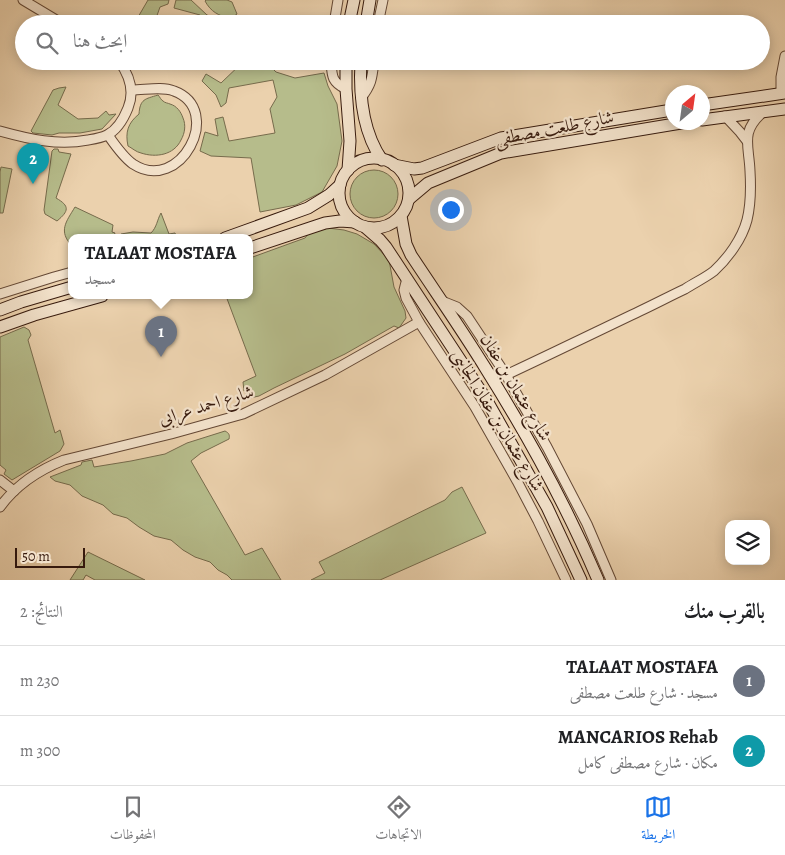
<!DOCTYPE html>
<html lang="ar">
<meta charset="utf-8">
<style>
:root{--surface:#fff;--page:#f2f2f2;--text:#202124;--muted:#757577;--line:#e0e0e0;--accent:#1a73e8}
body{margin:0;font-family:Alegreya,Amiri,serif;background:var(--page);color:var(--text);direction:rtl}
.controls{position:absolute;right:15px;bottom:15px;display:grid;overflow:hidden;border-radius:10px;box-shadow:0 2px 12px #0003}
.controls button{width:45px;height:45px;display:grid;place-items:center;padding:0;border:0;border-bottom:1px solid var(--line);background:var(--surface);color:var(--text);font:25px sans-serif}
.compass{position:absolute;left:665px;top:85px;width:45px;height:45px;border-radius:50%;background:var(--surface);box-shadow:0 2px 12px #0003;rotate:29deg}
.scale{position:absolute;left:15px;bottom:12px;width:70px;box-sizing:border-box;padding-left:5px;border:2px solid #371a0d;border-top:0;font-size:14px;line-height:18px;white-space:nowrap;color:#371a0d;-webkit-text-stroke:4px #f2e1ca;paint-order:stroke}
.you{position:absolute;left:450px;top:209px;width:18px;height:18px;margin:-12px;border:4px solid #fff;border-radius:50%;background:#1a73e8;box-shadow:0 0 0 8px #1a73e833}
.badge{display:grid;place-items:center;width:32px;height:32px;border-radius:50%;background:var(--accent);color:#fff;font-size:16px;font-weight:700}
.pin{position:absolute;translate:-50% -41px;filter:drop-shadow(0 1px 2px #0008)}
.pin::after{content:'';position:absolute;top:26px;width:18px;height:15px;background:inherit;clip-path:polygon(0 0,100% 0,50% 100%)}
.popup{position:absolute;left:68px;top:234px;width:185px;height:65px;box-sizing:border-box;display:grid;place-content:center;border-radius:10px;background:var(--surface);filter:drop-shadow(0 1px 4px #0005);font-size:16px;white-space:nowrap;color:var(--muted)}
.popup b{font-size:19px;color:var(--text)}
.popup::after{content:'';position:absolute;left:50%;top:100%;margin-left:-10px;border:10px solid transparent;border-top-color:var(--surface)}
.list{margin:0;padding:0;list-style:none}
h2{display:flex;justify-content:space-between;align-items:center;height:65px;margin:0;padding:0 20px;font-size:21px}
h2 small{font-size:16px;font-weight:400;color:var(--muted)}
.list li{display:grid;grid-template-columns:32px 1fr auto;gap:15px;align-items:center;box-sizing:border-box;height:70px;padding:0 20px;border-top:1px solid var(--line)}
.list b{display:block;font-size:19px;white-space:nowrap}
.list p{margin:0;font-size:16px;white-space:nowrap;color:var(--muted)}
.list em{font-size:16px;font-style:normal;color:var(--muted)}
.icon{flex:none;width:28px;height:28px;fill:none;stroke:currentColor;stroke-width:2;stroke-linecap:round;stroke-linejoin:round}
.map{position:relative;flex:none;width:785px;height:580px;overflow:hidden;direction:ltr}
.search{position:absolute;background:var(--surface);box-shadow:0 2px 12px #0003;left:15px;right:15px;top:15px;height:55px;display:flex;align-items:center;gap:12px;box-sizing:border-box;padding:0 18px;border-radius:28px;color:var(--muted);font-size:19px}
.sheet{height:205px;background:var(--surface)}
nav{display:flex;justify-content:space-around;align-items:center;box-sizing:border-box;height:70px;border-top:1px solid var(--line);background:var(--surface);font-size:14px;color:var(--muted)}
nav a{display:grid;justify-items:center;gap:2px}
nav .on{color:var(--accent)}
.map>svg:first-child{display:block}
</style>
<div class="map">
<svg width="785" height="580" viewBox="0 0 785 580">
<rect width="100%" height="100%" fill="#ebd1ad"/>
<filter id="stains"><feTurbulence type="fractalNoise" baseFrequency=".004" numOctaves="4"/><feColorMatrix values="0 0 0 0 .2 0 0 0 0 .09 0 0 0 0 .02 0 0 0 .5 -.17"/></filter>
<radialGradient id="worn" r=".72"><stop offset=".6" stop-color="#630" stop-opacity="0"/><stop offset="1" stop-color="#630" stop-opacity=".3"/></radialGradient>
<g fill="#b6bc8b" stroke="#766b4c">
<path d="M148,0H169L168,4L160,7L154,24H134Z"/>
<path d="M176,0H191L207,15L226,22L225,24H198L200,15L174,8Z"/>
<path d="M206,0H227L232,2L237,14L230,19C218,15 211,12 205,1Z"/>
<path d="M244,61H265L276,72L295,78L324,73L328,86L337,104L342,141L337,166L322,192L296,205L260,212L251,158L211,156L200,151L205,132L218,136L215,119L223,117L229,141L275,133L270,109L277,97L273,80L229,88L226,103L221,107L216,95L202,81L206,74L221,83Z"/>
<path d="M66,87L58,105L78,119L98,118L106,111L109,115L116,114L102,129L80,133H59L52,135L33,133L31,131L53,90L59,88Z"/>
<path d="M158,95C160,97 161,100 163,101C165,103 168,103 170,104C177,106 181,112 183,118C186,125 185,133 181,140C174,155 156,158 141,153C136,152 132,148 128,146C125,132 128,123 139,114C140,99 145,99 158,95Z"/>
<path d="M54,149H58L59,152L71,154L56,198C70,206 69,211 57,221L45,214L44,210L52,151Z"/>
<path d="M1,167L12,169L3,213H0V172Z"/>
<circle cx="374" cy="194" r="24"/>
<path d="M75,207L113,225L112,232L115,233L113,238H72V246C58,231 66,222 75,207Z"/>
<path d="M161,213L169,234L175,233L177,238H118L121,234L133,232L151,233C157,227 157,220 161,213Z"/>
<path d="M328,228L344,230L357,234L374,244L389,260L394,287L405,311L406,318L399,328L394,326L345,354L274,388L259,396L250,398L244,391L243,382L256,376L226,296H250V258L305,238L309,233Z"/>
<path d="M24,327L29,330L31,335L28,340L55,433L60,430L64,444L60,451L12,480L4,474L6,470L0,465V337Z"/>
<path d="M225,431C229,433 230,435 229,439L201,453L191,461L245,555L262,548L281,580H232L227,575L218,570L210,562L195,557L183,550L171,540L154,536L139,527L127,518L113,514L103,505L82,496L70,485L55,481L50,477L81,465L82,462L92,460L94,467L131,461L165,454L187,443Z"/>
<path d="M462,487L486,533L380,580H311L325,573L319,562L445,500L452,492Z"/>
<path d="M88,552L145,580H95L86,575L83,580H70Z"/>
</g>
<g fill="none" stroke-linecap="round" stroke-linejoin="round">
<defs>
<g id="street">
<path d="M23,0L63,24"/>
<path d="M334,24L338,0"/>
<path d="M378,24L383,0"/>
<path d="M331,61C332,75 331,82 346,89"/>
<path d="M781,93V77L785,56"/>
<path d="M361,98C372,84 372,78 374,61"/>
<path d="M725,116L740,132L747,141"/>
<path d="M0,131C29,139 58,146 88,140C94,139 101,138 107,135C117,130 124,118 128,108C135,91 130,76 119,61"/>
<path d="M108,135C115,145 123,157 133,164C180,195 225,110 174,91C162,86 145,90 132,90"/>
<path d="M407,278L404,290L406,298L419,322L475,407L517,481L538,521L566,580"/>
<path d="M0,294L54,277L72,272"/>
<path d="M442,301L457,307L467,316L506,375L547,447L587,524L611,580"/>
<path d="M506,375C551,354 596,332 640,311C655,304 670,296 685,289C694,283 705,278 714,271C728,258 742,239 747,220C751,204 751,188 750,171C749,145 740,132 763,112"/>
<path d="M0,480L14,491"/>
<path d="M0,507C16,485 39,470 64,460L171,434L243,414L325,375L419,322"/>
</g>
<g id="secondary">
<path d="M349,24L354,0"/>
<path d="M366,24L370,0"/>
<path d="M346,61V89L350,141L348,170"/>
<path d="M361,61C359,95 362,131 382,160"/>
<path d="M702,105L785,93"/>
<path d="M702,120L785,109"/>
<circle cx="374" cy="193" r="35"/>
<path d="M394,165L414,169L422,168L501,138L672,110"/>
<path d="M409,199L428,183L501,153L687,122"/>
<path d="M401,216L406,244L411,255C436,293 462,330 486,369C528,436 567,507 598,580"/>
<path d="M365,227L380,240L386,247L486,399L547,507L581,580"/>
<path d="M225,238L308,208L329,195L340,185"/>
<path d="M250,248L325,223L340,221L355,222"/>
<path d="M0,310L21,302L72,287"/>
<path d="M0,327L34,315L102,296"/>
</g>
</defs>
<use href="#street" stroke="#644835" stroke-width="11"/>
<use href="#secondary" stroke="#371a0d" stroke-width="13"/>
<use href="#street" stroke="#f2e1ca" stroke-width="9"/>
<use href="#secondary" stroke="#f2e1ca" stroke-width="11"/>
</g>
<g text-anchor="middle" stroke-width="4.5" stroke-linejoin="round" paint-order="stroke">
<g font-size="18" fill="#371a0d" stroke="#f2e1ca">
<text transform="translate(554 128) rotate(-11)" y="6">شارع طلعت مصطفى</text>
<text transform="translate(516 387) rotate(59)" y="6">شارع عثمان بن عفان</text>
<text transform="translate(206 405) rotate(-17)" y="6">شارع احمد عرابى</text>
<text transform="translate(498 420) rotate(59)" y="6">شارع عثمان بن عفان الجانبى</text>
</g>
</g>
<rect width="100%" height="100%" filter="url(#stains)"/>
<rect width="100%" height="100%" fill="url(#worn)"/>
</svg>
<div class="controls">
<button><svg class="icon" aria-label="layers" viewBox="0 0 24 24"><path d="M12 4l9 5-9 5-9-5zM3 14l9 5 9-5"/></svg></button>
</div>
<svg class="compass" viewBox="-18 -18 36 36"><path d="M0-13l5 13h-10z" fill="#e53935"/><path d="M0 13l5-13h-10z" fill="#757577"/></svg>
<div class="scale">50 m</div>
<div class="you"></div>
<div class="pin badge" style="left:161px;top:357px;background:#6b7280">1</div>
<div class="popup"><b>TALAAT MOSTAFA</b>مسجد</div>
<div class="pin badge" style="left:33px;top:184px;background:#0f9aa8">2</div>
<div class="search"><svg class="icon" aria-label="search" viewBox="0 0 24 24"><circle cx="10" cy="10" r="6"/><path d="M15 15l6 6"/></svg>ابحث هنا</div>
</div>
<section class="sheet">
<h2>بالقرب منك<small>النتائج: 2</small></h2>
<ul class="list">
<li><span class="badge" style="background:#6b7280">1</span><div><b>TALAAT MOSTAFA</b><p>مسجد · شارع طلعت مصطفى</p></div><em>230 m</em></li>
<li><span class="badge" style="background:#0f9aa8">2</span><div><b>MANCARIOS Rehab</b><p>مكان · شارع مصطفى كامل</p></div><em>300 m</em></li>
</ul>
</section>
<nav>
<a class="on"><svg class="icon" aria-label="map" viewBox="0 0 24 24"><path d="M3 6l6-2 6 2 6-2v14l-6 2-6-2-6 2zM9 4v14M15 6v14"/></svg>الخريطة</a>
<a><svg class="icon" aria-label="directions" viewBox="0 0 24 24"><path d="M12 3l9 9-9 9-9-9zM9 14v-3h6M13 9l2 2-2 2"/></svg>الاتجاهات</a>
<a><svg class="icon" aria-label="saved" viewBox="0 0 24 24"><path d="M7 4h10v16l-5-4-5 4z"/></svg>المحفوظات</a>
</nav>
